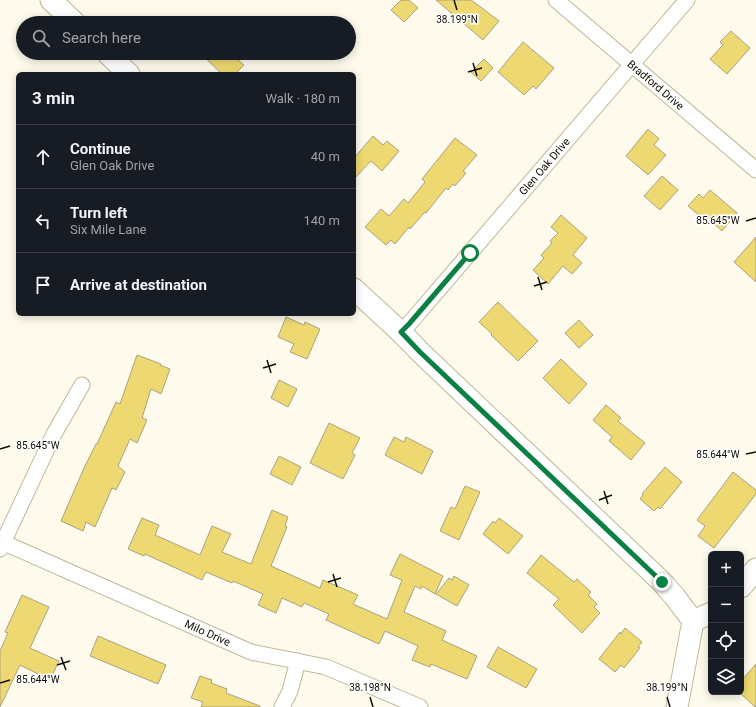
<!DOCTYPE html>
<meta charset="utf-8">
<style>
:root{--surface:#171b24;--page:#242831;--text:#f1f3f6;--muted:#9ea1a6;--line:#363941}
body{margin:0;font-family:Roboto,sans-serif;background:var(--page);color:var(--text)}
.controls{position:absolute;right:12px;bottom:12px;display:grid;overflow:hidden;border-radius:6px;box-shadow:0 2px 10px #0003}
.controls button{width:36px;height:36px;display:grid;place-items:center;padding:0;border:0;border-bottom:1px solid var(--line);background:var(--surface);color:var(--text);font:20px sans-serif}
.stop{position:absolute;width:12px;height:12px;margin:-9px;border:3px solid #0b8043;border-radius:50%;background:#fff}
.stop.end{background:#0b8043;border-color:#fff;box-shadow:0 1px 4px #0008}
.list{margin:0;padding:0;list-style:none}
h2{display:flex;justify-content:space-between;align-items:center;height:52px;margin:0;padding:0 16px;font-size:17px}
h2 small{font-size:13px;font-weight:400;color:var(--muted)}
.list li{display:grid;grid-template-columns:26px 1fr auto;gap:12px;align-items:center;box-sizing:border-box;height:64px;padding:0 16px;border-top:1px solid var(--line)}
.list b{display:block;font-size:15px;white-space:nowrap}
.list p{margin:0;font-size:13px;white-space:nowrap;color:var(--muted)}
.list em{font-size:13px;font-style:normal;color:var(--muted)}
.icon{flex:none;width:22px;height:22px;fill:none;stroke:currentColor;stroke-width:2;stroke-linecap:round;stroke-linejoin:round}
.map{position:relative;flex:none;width:756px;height:707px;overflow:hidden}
.search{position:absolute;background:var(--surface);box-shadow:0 2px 10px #0003;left:16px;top:16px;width:340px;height:44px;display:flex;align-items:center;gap:10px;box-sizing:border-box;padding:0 14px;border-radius:22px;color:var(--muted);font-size:15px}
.panel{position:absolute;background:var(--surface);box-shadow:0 2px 10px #0003;left:16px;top:72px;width:340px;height:244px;border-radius:6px}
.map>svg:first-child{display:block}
</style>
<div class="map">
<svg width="756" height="707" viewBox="0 0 756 707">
<rect width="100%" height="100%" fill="#fefbed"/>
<g fill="#eed871" stroke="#a9a282">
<path d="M401,0H409L418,8L404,22L391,10Z"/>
<path d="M436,0H471L486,11L499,21L483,40Z"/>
<path d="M731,31L750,48L727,74L710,59L723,45L720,42Z"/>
<path d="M523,42L554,68L536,89L533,86L524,95L498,72Z"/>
<path d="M200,53H244L238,60L244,65L235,74H222Z"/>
<path d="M484,59L493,68L481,81L471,72Z"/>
<path d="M648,129L659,139L654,145L666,155L648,175L626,156Z"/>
<path d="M373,136L383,145L387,141L399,151L382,171L371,161L354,179V158Z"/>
<path d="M455,138L477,155L463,171L466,173L455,186L453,184L448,190L446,188L426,213L425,212L410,229L409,227L395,244L391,240L386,245L365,227L381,209L389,216L404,199L408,203L425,182L422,179Z"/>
<path d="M662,176L678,190L660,210L644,196Z"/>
<path d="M710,190L737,213L722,231L710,220L708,223L688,206L699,194L703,198Z"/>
<path d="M561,215L587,238L573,255L582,263L572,274L563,266L548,284L533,270L544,258L541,255L552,243L550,241L558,233L551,227Z"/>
<path d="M756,237V282L734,262Z"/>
<path d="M498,302L538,341L518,361L491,335L492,334L479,322Z"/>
<path d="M286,317L304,325L305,322L320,329L307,359L290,352L294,344L278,337Z"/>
<path d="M579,320L593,335L579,348L565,333Z"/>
<path d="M137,355L161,364L160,365L170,369L161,394L151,389L142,418L147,420L137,443L130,439L118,466L125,472L116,490L112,488L95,527L86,522L83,531L61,521L84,468L96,444H97L116,402L120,404Z"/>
<path d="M561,359L587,384L569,404L543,378Z"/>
<path d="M279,380L297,389L288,407L271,398Z"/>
<path d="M606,405L621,418L618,421L645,443L631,460L609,441L612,437L593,420Z"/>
<path d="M329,423L360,438L352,453L355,455L343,479L310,463Z"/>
<path d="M394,437L404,442L406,437L433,451L422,474L385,455Z"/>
<path d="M279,456L301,467L292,485L270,474Z"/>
<path d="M665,467L682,482L660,509L658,507L654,511L640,499L643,495L642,494Z"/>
<path d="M733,472L756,490V494L714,548L698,536L705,526L697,520Z"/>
<path d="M465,486L480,492L459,540L440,531L451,507L455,509Z"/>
<path d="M272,510L288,517L285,526L287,527L271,566L320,588L323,580L358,595L353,604L387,619L402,580L390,575L400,554L443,576L435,594L422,586L421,589L415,586L404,612L446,631L442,640L477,656L467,679L431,664L430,667L412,660L418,646L385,631L379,644L326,620L329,614L304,603L302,607L282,598L276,613L258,605L263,594L233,581L232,583L206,572L202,580L145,554L144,556L128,549L142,518L159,525L155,535L200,555L212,526L231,534L222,552L251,564Z"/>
<path d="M499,518L523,536L508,554L483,534L493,521L495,523Z"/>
<path d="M541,555L574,582L577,579L591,592L588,595L597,604L594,607L600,613L582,633L553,605L559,599L527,573Z"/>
<path d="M454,576L469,585L457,606L436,594L449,578L452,580Z"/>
<path d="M22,595L49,607L30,648L59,661L50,680L20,665L0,707V651L8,633L5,632Z"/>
<path d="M625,628L642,642L638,647L640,648L624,668L621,665L615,672L599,659L620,632L621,634Z"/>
<path d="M98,636L166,665L158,684L90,656Z"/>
<path d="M498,647L537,669L526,688L487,667Z"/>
<path d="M756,664V707H755L739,692H741V681Z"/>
<path d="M200,676L212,680L211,683L227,689L226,693L260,706V707H201L203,702L191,698Z"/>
</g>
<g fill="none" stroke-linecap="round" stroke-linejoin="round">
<defs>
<g id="street">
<path id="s1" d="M556,0L756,170"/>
<path id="s2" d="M401,332L409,324L687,0"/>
<path id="s3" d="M0,541L251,652L326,667L420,707"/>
<path d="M0,549L54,434L82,385"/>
<path d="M282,707L290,691L298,661"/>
</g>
<g id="secondary">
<path d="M51,0L75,23"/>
<path d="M107,53L129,74"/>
<path d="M354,289C376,310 399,329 420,352L662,582L675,597L693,621L677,707"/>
<path d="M741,587L756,569"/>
<path d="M693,621L711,613"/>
</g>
</defs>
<use href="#street" stroke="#beb797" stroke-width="17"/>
<use href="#secondary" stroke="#beb797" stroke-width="23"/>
<use href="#street" stroke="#fff" stroke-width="15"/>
<use href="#secondary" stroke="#fff" stroke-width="21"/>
</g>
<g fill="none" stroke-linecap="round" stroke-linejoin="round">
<path stroke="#0b8043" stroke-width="5" d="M470,253L409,324L401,332L420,352L662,582"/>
</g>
<path fill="none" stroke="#100e04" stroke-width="1.5" d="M454,0L457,10M473,63L477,76M468,72L482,68M746,221L756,218M538,277L542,290M534,286L547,282M267,360L271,373M263,368L276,364M0,449L10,446M746,454L756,452M604,491L608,504M599,500L612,495M333,574L337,587M328,582L341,578M61,657L66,670M57,665L70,661M0,683L10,680M370,697L373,707M667,697L670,707"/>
<g text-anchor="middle" stroke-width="3.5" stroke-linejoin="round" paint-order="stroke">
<g font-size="11" fill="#100e04" stroke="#fff">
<text dy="4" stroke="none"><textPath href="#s1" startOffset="131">Bradford Drive</textPath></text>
<text dy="4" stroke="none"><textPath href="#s2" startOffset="219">Glen Oak Drive</textPath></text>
<text dy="4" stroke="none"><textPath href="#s3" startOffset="227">Milo Drive</textPath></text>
</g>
</g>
<g font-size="10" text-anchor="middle" fill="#100e04" stroke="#fff" stroke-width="3.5" stroke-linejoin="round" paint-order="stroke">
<text x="457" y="23">38.199°N</text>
<text x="718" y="224">85.645°W</text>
<text x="38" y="449">85.645°W</text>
<text x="718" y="458">85.644°W</text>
<text x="38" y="683">85.644°W</text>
<text x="370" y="691">38.198°N</text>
<text x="667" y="691">38.199°N</text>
</g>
</svg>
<div class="controls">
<button>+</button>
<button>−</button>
<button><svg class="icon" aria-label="locate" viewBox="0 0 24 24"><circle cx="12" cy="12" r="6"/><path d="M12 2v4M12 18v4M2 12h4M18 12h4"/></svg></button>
<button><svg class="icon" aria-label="layers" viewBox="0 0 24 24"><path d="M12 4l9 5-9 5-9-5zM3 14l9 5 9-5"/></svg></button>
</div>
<div class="stop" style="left:470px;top:253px"></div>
<div class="stop end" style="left:662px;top:582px"></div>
<div class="search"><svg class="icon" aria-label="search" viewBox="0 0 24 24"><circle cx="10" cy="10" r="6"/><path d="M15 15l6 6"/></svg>Search here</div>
<section class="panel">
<h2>3 min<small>Walk · 180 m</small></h2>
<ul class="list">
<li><svg class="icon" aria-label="ahead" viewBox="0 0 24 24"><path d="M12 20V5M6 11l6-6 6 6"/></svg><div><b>Continue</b><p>Glen Oak Drive</p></div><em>40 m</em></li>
<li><svg class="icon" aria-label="left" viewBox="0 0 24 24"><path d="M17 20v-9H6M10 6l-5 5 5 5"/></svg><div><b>Turn left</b><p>Six Mile Lane</p></div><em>140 m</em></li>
<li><svg class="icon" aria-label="arrive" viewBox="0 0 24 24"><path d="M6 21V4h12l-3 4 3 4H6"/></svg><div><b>Arrive at destination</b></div></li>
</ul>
</section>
</div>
